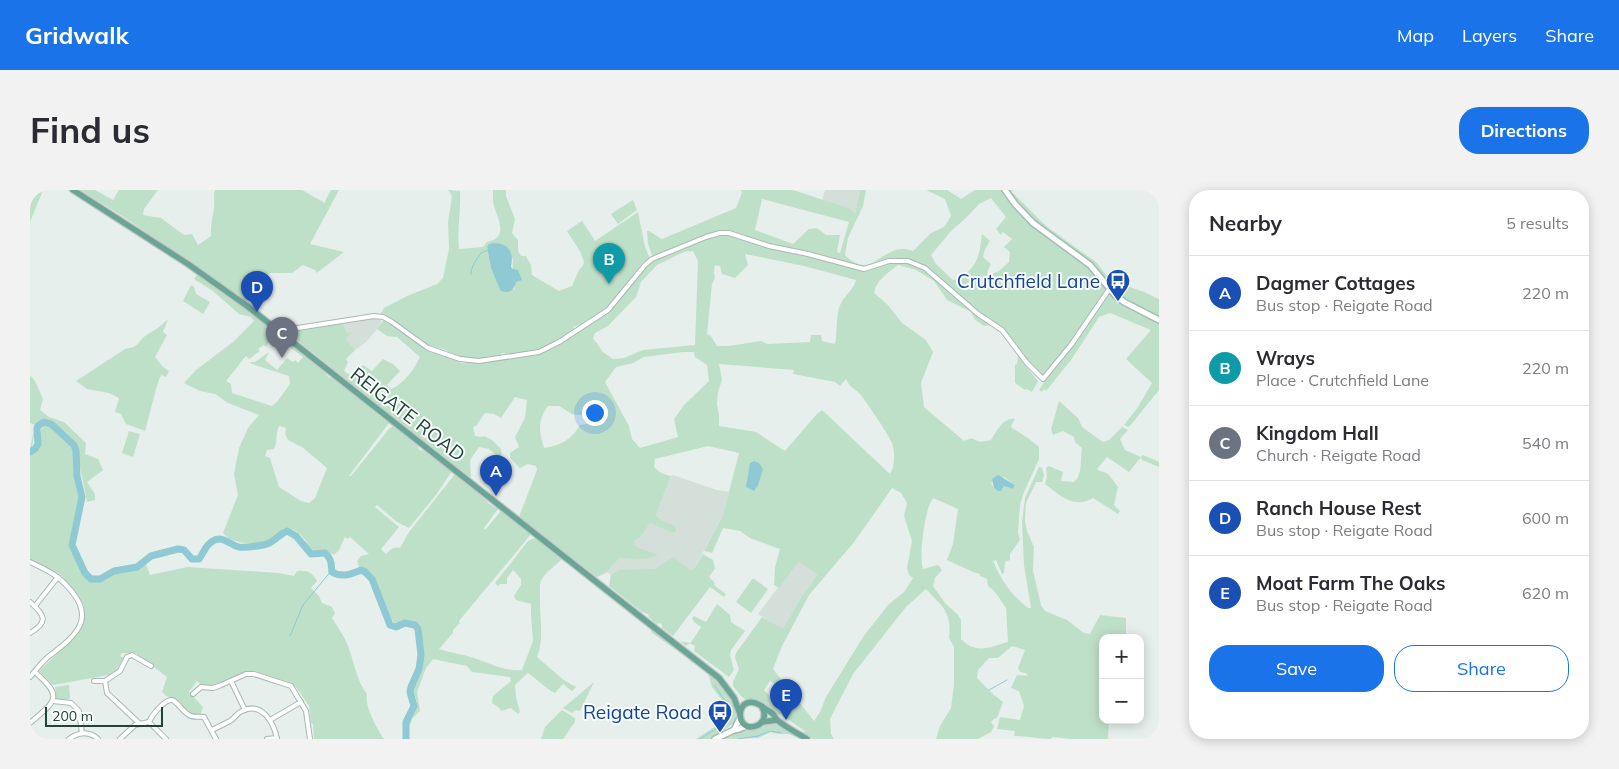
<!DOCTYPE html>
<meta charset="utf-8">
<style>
:root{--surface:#fff;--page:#f2f2f3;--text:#2b2b33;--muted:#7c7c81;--line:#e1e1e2;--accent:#1a73e8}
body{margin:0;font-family:Mulish,sans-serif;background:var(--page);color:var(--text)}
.controls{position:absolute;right:15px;bottom:15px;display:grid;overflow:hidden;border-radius:10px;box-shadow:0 2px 12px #0003}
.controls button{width:45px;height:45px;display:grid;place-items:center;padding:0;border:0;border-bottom:1px solid var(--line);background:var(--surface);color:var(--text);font:25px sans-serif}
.scale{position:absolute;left:15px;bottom:12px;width:118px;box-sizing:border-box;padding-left:5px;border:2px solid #24423a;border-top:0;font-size:14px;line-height:18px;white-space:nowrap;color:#24423a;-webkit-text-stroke:4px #f7fbf9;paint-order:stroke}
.you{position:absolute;left:564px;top:222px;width:18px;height:18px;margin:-12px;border:4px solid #fff;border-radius:50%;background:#1a73e8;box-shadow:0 0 0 8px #1a73e833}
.badge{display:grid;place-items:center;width:32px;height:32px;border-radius:50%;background:var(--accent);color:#fff;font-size:16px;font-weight:700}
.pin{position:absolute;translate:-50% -41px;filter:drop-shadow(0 1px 2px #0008)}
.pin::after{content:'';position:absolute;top:26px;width:18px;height:15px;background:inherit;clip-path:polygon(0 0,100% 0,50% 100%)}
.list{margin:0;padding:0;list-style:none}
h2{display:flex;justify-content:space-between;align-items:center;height:65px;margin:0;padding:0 20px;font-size:21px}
h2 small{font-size:16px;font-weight:400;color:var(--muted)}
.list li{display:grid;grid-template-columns:32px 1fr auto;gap:15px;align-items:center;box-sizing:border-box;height:75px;padding:0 20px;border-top:1px solid var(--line)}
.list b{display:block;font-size:19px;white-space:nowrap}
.list p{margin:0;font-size:16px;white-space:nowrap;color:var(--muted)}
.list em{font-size:16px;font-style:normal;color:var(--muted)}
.actions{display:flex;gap:10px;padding:15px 20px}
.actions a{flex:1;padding:11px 0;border:1px solid var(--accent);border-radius:20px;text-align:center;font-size:18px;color:var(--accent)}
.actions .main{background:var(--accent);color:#fff}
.map{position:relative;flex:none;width:1129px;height:549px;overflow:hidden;border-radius:20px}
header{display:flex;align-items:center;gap:30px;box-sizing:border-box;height:70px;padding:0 25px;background:var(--accent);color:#fff}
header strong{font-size:24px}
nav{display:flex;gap:28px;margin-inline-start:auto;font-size:18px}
.intro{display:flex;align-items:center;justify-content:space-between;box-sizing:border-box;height:120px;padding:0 30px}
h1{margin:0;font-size:35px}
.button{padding:12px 22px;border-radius:20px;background:var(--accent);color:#fff;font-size:18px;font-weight:700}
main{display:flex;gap:30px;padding:0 30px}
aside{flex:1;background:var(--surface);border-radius:20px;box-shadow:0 2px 12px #0003}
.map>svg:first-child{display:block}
</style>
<header>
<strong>Gridwalk</strong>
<nav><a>Map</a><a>Layers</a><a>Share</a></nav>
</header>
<div class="intro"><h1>Find us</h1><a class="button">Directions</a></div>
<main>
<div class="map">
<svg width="1129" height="549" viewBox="0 0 1129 549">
<rect width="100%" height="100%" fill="#e6efeb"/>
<g fill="#d4dfda">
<path d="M795,0H830L825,24L792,10Z"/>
<path d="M346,128L352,131L347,139L336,152L325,160L316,149L321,143V141L317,143L313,134Z"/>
<path d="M643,285L687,300L699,302L693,325L665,377L661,380L630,381L580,390L581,385L577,382L567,387L561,383L620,333L626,325L641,286Z"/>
<path d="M769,370L787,385L772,406L753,440L728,424Z"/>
</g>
<g fill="#bfe0c8" fill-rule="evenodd">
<path d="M0,0H13L0,32Z"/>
<path d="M50,0H65L83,10L89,0H128L114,19L113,25L131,28L154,45L162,44L168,55L181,46C180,35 183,27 184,17C185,11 183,6 185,0H272L295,13L296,9L301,0H309L280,54L314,62L287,83L285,80L273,75L262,83H239L222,112L219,110L215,111L97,29Z"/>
<path d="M418,0L430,1C431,20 427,40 429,59L453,57L457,52C481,47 466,27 463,12C463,8 463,4 463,0H476V6L485,29L482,43L488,50V61L491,66H496L501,75L502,85L529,101L542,96L549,80L553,76L554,72L551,63L537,41L552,31L565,51L608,22L615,57L620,69L612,73L579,117L558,132L543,137L544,139L530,149L526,150L525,152C510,161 495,163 476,165L475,163H471V165C458,168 444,171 431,168C425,166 419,161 413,159C407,158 403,157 397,155L351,123L354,118L377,106L407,94L413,88L419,59L418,32L422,6ZM463,53L483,69C481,80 487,88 484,99L470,100L461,78L457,57L459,54Z"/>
<path d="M711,0H763L818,18L825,24L830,0H836L833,16L818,48L815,65C843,94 853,49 883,61L901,43L914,37L921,26L915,9L896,0H917L931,9L945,0H983L982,2L1016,36L1067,73L1080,90L1114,102L1129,109V200L1099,237L1094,235L1108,217L1122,193L1096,169L1121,140L1080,123L1069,127L1041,170L1016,201L1014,199L1012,202L1009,200L1016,189L998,171L986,154L983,157L971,142L962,135L954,136L945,130L941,122L917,110L904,91L886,80L868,75C859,82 846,90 844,103L858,115L872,133L896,150L903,162L891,193L894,217L934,251L941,248L950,252L961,250C967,241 973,227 985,229L981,236L982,238L998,248L1009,257V269L994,302L990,315L988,343L990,350L980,364V370L975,372L974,383L972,384L966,370L963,371C971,390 982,406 998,418H1001L994,375L992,331L995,308L1009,277L1012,278L1014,285L1012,292H1006L996,313L995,331L997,341L1004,357L1003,381L1011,415L1015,421L1037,430L1054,443L1060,444L1070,425L1096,428V448H1073V530H1079L1078,549H1041L1023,547L1020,549C1008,549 997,546 984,546L985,541L967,539L970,527L990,530L994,516L989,501L981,498L987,485L998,486L996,483L990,482L988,478L995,460L982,456L968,468H959L948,480L947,488L964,505L973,512L967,528L964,529L961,532L964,536L961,542L948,549H906L910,536L921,518L924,495V457L919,448C922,422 913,417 896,399L876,417L823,484L800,529L801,544L804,549H783L774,543L775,541L750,524L749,526L727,511L715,509L711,506L703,496V492L709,479L705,468L706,463L732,427L753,439L772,406L787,385L769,371L749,398L744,395L745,377L750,359L720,348L710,341L693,338L682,363L674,361L693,325L709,263L678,256L625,269L624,277L631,283L641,286L626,325L630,330L645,336L646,340L644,343L620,333L610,347L603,352L607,357L628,365L617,369L590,368L583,374L577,382L567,387L489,327L507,280L506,276L498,274L490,278L480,268V263L489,257L485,247L495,228L497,210L485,207L471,228L464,224L455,223L446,236L443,237L445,246L453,247L454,246L462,250L471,259L472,265L468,267L459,259L449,257L440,270L441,288L369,232L367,228L365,229C330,201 295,172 259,144V142C277,138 295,135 313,134L317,143L322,141L321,143L316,149L325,160L316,169L318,172L314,181L322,187L327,179L333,175L342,181L353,169L363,174L370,181L357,195L361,199C373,195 385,178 390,167L367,147L357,146L347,139L354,130L402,162L415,165L432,173L453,172L508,164L509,165L530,155L548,141L579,121L615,77L624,70L618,54L617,41H619L632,49L706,18L712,3ZM961,8L976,27L966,39L971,45L973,42L982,49L974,57L980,62L979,72L969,81L957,86L958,80L961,74L953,67L955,59L960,51L952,44C951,52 950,61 947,69C944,77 932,90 923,90L906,74L901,65L921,41L936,28L949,14ZM732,9L819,32L810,63L807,62L810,45H796L787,38L779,39L763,54L725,40ZM663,61L668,71L665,155L613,160L594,168L583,169L573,162L563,148L565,143L578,136L606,107L611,92L627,75L654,62ZM715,64L774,76L826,90C824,99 815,105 811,113C805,125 808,141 805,154L792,151L791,145H781L780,152L738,154L731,151L699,156H687L681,146L677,144L682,94L685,88L684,82L685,75L690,76L692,84L705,88L718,75ZM653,162H664L665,167L677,175L679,191L654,215L644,229L648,247L610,258L602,249L599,236L575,192L586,177L603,173L614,167ZM689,174L764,180L763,184L805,192L810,196L816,189C821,199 823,197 829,203C834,208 860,247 862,253C865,261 865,277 860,284L792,220L786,225L755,261L726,242L689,236V225L687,214L688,202L692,190ZM518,216H529L542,224L559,226L562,233L550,235C542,249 530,256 514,258C509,241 507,231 518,216ZM974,287L985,295L983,299L974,296L968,301L964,298L961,293ZM862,298L871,303L877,313L874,326L882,351L877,378L879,385L883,388L874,402L858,415L833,447L796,507L790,522L784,531L743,479L752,456L779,405L825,351ZM903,308L928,319L923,354L917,370L943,382L950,384V386L957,389L958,396L965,402L976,418L978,452C960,457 946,465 931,449V430L928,425L915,413L903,396L905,388L912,380L908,375L893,379C889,368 894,332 898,319C899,315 901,312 903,308ZM740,491L748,496L764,514L761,518L757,516L752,518L734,500Z"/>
<path d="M603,10L607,20L588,34L581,24Z"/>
<path d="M168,84L220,122L247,145L239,152L237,156L236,157L234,155L228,159L230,161L219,169L216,166L196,191L201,194L202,203L242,216L247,212L260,194L259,186L222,174L220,172H225L239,162L235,170L247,180L257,168L263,172L265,170L268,173L273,167L250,150L252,148L255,149C267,159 291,174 298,187L301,188H303L359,233L319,286H321L359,239L363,236L388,255V258L391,261L393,260L400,266H402L422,281L406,305L379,338L367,332L347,315L345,317L369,337L351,359L356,364C360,360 364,356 370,358L379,342L425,284L452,306V307L457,311L458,313L468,319L454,338L455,340L471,321L501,344C477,374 453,402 429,431L430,433L423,440V443L409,459C420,463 433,464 444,468C459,473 476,482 492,480L503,451L501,425V414L486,410L484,406L491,395V389L483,380L477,388V394H470L468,396L465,393L498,351L505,348L532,369C526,375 516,382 512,389C509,393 510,400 510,404C509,425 515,448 507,467L535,491L546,497L542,501L533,494L525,503C516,499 507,489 498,483L485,495L486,507L490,522L488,524L481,518L471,521L468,517L462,513L463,506L481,491L480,487L442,482L437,476L403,469L396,478L387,502L390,521L382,529L381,534L378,535C379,526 387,521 387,514C387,508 382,504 383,499C384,492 389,487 391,481C394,469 391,464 391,454C390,434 389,426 366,434C363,431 360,428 358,425C347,409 350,383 329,377L327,371L331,366L339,364L320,347L318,349L315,347L309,360L304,365L299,362L280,360C276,348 267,338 254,338C250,341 246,346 242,349C230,356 202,355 193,343L208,305L204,284L209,258L218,238L229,225L198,213L185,204L170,201L154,193L166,180L203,152L224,131L221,127L209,124L183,101L164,89ZM249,236L256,238L255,244L258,250L272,257L297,278L285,308L279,313L271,311L249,297L240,268L235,266L237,260L244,259C248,251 245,244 249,236Z"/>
<path d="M161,95L164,97L166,104L180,112L173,124L153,111Z"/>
<path d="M138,129L133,142L137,145L125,167L133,177L139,181L136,187L131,185L128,192L115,241L96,234L91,224L85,222L89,208L79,203L57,199L46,191L95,159C111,157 108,150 118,144C126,140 132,135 138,129Z"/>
<path d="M988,166L1008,191L1002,202L997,199L995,200L985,193V175L987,174Z"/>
<path d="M0,185L5,191L13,209L10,220L19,227L34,232L56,253L55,264L68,269L73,280L57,292L65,304V310L57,312C54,293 49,277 48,259L22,233L13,230L6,234L2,258L0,259L5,235L0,233Z"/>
<path d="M1029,211L1048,228L1052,237L1073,252L1079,250L1092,237L1098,240L1090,249L1095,260L1111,267L1113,265L1129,272V277L1112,270L1111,267L1099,282L1077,267L1067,279C1069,281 1071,281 1074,282C1080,284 1084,292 1088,297L1084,315L1090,321L1088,324L1063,308C1044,319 1030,306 1015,294L1017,287L1016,278L1019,276L1033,282L1031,291L1044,292C1053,284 1050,269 1052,258L1045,252L1044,247L1033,241L1023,245L1021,239Z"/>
<path d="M14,236H18L26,241L39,253L44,261L46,290L51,307L42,338L40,356L55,386L60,390L67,392L74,390L85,383L106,380L116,374L120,385L157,377L249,383L264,386L267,381C277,380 282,382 287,391L281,398L289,406L292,413L302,417L305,423L302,428C308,437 314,446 318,456C324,471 326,490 337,504C334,515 347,539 354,549H284L283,534L281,533L279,516L266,497L258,492L222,481L210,484L188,495H171L167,491L159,502L173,517L171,524L161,525L145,509L136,506L132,502L137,487L106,463H92L90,466L94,468L84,484L23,495L9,481L46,446L55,427L54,416L47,406L30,384L0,370V264C14,256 10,253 11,239Z"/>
<path d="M99,241L110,244L103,267L92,263Z"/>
<path d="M673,364L683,370L685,378L679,387L685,393L684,395L696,404L694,407L680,397L643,446L632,438V435L630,433L627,434L619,427L618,424L612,422L579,396L581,385L589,380L625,379L643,367L661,380L665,377Z"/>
<path d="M723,388L738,399L721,423L706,412Z"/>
<path d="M687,414L700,425L701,432L715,441L701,460L700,465L704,480L699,487L664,461L665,456L660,453L656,456L650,451L660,453L662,451L671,437L664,432L662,428L664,426L676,432Z"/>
<path d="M622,440L672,476L689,492L705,517L707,526L704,533L681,549H666L698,528L699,523L696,515L682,497L678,483L621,442Z"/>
<path d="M564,492L550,521L546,520L542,523L533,518Z"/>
<path d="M39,495L40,507L39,509L28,510L26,509L25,497Z"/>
<path d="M532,520L545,528V532L533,549H511L515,537Z"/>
<path d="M736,533L749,535L775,549C768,549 764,545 758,544C751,544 746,544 740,542L728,548L692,549L709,541L728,539Z"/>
</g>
<g fill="#8ec9d4">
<path d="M463,53C479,53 484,62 481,77L483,79L488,80L492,90L486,92C484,100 479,105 470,100L461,78L457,57L459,54Z"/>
<path d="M724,271L729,273L733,279L728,295L724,301L716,297L720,273Z"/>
<path d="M968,285L985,295L983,299L974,296L971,301H968L964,298L962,289Z"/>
</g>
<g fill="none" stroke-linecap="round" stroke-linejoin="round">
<g stroke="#8ec9d4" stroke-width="1">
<path d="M441,84C441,76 447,69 451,63L458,60"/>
<path d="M260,446L273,415L302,380"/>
<path d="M959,500L977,490"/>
<path d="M670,549L698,531L701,527V520L685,496"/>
<path d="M707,549L728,546L741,541L751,543"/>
</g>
<path stroke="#8ec9d4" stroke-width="7" d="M0,262L5,259L8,254L7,238L9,235L14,232L21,234L44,255L46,261L47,286L52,307L42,355L55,383L61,389H70L84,381L107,377L121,366L148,359L154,360L162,369H169C173,364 175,357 180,353C192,343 199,355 209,357C216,358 227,356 233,355C245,353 247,345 257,341L266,346L281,364L295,363C302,369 301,374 302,382C312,388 322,384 331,380L335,382L342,389L360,435L366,437L375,433L385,435L388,439L391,465L389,479L381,497L380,502L384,516L376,532V549"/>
<defs>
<g id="street">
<path d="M251,143L255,140L344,126L353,127L362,132L398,158L430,169L449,171L509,162L529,152L578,120L615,75L622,69L676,47L690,43H699L739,56L778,64L834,79L859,71H878L895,78L948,124L972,140L997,173L1013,189L1041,155L1080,98"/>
<path d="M0,372C19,381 30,386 43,403C66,432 41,449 18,467C11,473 6,480 0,487"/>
<path d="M0,412C15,425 19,432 0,443"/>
<path d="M5,416L28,387"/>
<path d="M64,491H75"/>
<path d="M201,491L215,520"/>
<path d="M163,504L171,497L183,498L189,496L216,484H224L261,496L276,521L280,549"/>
<path d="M23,511L41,513L49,521L52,543"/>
<path d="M240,530L271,512"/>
<path d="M119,532C122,525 137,506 144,511C150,515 153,522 159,525C163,528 169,526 174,527L186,549"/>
<path d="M119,532L136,549"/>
<path d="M0,533C27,510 33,507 5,482"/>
<path d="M109,533L77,503L75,491L90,481L97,467L102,465L121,476"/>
<path d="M182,540C188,537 194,534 200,531C205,528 207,523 212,521C232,511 244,533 247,549"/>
<path d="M39,549C48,542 59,541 68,549"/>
<path d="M90,549L105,535L119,532"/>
<path d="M237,549L247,548"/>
</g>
<g id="secondary">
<path d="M975,0L985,14L1003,33L1060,75L1085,105L1094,112L1129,130"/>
<path d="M704,540L710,528"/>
<path d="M685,549L704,540L709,539L716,536"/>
</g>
<g id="primary">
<path d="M43,0L158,74L217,116L612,428L689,488L704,508L710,524"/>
<path d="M732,517C736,524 735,533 726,536C703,544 705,498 733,517C736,520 740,521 743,524C745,526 745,528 747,530C755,537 769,544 777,549"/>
<path d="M732,532L747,530"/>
</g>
</defs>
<use href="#street" stroke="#a8b8b2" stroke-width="6"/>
<use href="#secondary" stroke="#a4bbb3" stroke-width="8"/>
<use href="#primary" stroke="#c2cac8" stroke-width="8"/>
<use href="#street" stroke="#fff" stroke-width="4"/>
<use href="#secondary" stroke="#fff" stroke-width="5"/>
<use href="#primary" stroke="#6aa596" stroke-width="5.5"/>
</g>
<defs>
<symbol id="bus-pin" viewBox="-11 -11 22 30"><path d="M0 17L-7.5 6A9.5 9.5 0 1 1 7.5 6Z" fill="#1a4fb4" stroke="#f7fbf9"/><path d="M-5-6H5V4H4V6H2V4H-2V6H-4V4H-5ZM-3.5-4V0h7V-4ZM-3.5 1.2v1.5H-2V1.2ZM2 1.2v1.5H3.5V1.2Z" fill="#fff"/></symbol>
</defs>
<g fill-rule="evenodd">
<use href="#bus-pin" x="1074" y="77" width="28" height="38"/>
<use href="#bus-pin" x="676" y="508" width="28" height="38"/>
</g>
<g text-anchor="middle" stroke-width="4" stroke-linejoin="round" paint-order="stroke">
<g font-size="19" fill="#164399" stroke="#f7fbf9" text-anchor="end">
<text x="1070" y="98">Crutchfield Lane</text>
<text x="672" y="529">Reigate Road</text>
</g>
<g font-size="19" fill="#24423a" stroke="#f7fbf9">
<text transform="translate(378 224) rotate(38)" y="7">REIGATE ROAD</text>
</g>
</g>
</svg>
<div class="controls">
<button>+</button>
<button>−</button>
</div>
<div class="scale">200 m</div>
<div class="you"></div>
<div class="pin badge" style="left:466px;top:306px;background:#1a4fb4">A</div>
<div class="pin badge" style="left:579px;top:94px;background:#0f9aa8">B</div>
<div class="pin badge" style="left:252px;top:168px;background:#6b7280">C</div>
<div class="pin badge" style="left:227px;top:122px;background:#1a4fb4">D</div>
<div class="pin badge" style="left:756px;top:530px;background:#1a4fb4">E</div>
</div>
<aside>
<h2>Nearby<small>5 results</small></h2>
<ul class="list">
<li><span class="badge" style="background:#1a4fb4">A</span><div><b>Dagmer Cottages</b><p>Bus stop · Reigate Road</p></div><em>220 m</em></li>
<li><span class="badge" style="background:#0f9aa8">B</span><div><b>Wrays</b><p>Place · Crutchfield Lane</p></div><em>220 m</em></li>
<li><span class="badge" style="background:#6b7280">C</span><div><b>Kingdom Hall</b><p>Church · Reigate Road</p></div><em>540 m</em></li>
<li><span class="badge" style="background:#1a4fb4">D</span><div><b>Ranch House Rest</b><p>Bus stop · Reigate Road</p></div><em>600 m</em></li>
<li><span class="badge" style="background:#1a4fb4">E</span><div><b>Moat Farm The Oaks</b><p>Bus stop · Reigate Road</p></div><em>620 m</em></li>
</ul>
<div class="actions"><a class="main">Save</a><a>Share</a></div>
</aside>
</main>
